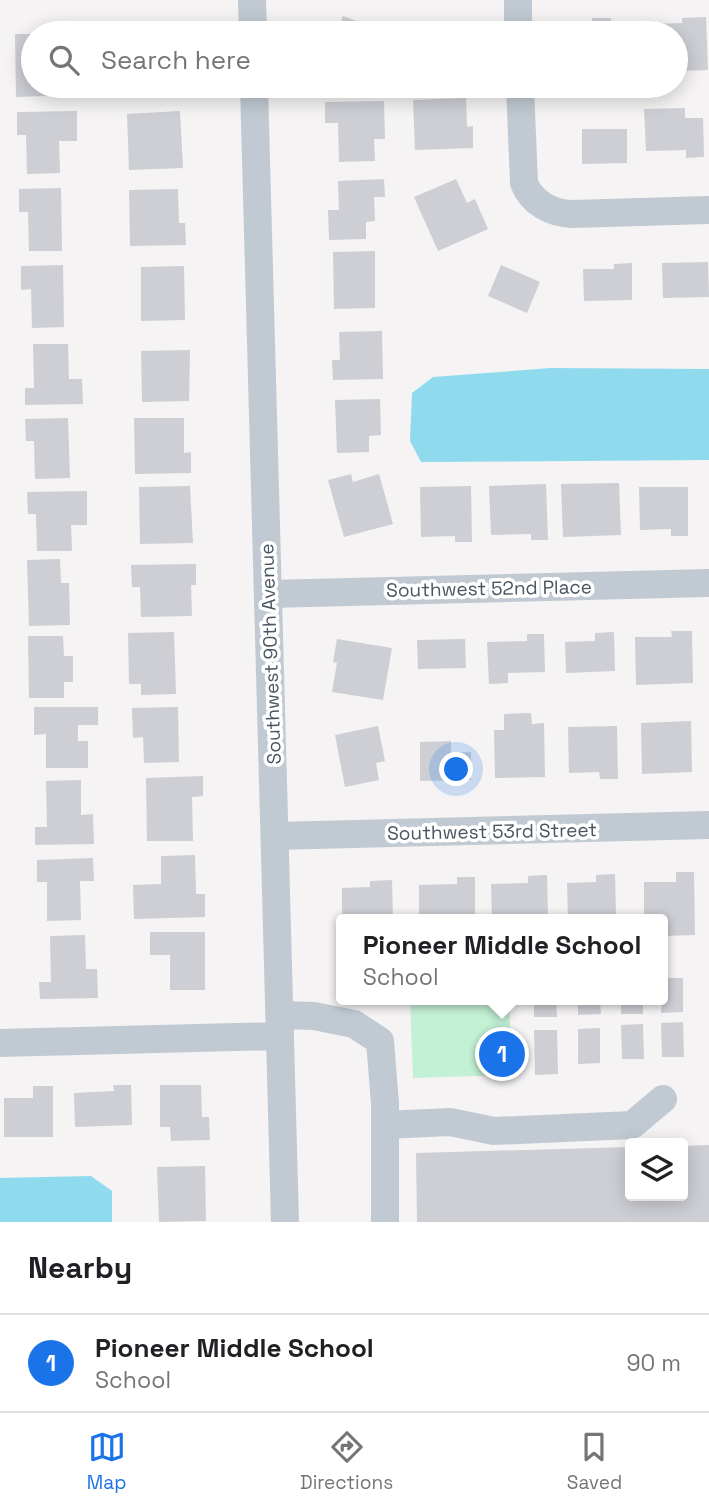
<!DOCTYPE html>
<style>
:root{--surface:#fff;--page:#f6f6f6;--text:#202124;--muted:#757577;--line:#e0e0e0;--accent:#1a73e8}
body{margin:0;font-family:"Space Grotesk",sans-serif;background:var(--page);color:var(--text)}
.controls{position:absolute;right:21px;bottom:21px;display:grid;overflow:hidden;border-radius:7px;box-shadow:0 4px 18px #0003}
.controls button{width:63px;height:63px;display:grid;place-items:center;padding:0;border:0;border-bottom:2px solid var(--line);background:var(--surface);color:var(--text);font:35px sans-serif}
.you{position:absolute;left:457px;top:770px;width:24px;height:24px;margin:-18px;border:5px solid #fff;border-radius:50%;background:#1a73e8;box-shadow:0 0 0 10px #1a73e833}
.badge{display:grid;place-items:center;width:46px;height:46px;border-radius:50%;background:var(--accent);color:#fff;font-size:23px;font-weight:700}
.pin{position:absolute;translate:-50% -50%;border:4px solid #fff;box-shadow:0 2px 7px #0006}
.popup{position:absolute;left:336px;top:914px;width:332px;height:91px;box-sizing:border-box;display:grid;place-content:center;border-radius:7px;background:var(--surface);filter:drop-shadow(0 2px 5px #0005);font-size:23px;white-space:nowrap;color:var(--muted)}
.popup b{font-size:26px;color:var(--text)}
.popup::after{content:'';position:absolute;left:50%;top:100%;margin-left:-14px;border:14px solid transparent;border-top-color:var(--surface)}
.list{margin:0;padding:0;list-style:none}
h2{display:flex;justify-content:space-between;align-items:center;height:91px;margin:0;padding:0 28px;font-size:30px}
h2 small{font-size:23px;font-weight:400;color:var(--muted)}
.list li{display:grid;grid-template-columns:46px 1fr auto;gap:21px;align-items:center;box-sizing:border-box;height:98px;padding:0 28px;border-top:2px solid var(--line)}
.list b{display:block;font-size:26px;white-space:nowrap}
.list p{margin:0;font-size:23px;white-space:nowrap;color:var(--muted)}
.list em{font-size:23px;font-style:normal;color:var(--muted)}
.icon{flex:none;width:38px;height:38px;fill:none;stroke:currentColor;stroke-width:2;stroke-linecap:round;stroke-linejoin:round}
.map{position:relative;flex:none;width:709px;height:1222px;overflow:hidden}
.search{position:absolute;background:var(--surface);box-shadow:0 4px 18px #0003;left:21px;right:21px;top:21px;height:77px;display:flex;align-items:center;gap:18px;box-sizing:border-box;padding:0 24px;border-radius:38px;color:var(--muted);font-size:26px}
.sheet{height:189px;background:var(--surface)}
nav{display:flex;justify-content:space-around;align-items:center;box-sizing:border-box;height:98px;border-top:2px solid var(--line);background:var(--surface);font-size:19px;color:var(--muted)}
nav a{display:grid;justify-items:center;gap:4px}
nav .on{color:var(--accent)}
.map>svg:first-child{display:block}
</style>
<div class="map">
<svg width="709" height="1222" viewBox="0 0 709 1222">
<rect width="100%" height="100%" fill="#f5f3f3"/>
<path fill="#c3f1d5" d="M410,1000H509L512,1075L413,1078Z"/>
<g fill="#90daee">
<path d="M551,368L709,369V460L421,462L410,441L412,393L433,377Z"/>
<path d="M91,1176L112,1191V1222H0V1178Z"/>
</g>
<g fill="#cdcfd5">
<path d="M343,16L372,27L370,33H337Z"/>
<path d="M706,17L708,70L676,71V33H649V24L682,23V18Z"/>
<path d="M592,18H611V33H566V29L592,28Z"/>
<path d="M475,23V33H402V25Z"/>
<path d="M15,34H33V86H76V95L16,97Z"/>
<path d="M466,98L467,127L473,126V148L415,150L413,100Z"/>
<path d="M384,101L385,139H374L375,161L339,162L338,123H325V102Z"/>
<path d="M685,108V118H703L704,157L686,158V150L646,151L644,109Z"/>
<path d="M77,111V141H59L60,173L27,174L26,135H17V112Z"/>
<path d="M180,111L183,168L129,170L127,114Z"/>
<path d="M582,129H627V163L582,164Z"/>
<path d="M384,179L385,197H374L375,221L366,222V239L329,240L328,210H339L338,181Z"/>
<path d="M456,179L467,203L475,199L488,229L438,251L414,197Z"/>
<path d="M61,188L62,251H29L28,212H19V189Z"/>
<path d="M178,189L179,223H185L186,245L130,246L129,190Z"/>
<path d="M375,251V308L334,309L333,252Z"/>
<path d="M708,262L709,297L663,298L662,263Z"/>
<path d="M632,263V300L584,301L583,269H614V264Z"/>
<path d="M63,265L64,327L32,328L31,289L21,290V266Z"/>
<path d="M501,265L540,282L527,313L488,296Z"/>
<path d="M184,266L185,320L141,321V267Z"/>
<path d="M382,331L383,379L333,380L332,360H340L339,332Z"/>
<path d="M33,344H68L69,379H82L83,404L25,405V388H34Z"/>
<path d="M190,350L189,401L142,402L141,351Z"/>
<path d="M380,399L381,435L369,436V452L337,453L335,400Z"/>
<path d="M68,418L70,478L35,479L34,441H26L25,419Z"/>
<path d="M134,418H184V453L191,452V473L135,474Z"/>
<path d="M351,474L353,482L379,474L393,524L344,537L328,480Z"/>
<path d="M619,483L621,535L563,537L561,484Z"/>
<path d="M546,484L548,540H531V534L491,535L489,486Z"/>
<path d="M190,486L193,543L140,544L139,487Z"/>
<path d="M471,486L472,542H455V536L421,537L420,487Z"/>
<path d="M639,487H688V536H671V529L640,530Z"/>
<path d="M87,491V525H71L72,551H37L36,514H28L27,492Z"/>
<path d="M60,559L61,583H69L70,625L29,626L27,560Z"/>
<path d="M196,564V585H191L192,616L141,617L140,587H132L131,565Z"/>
<path d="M671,631H692L693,683L636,685L635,637H672Z"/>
<path d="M174,632L176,694L141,695V684H129L128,633Z"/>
<path d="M614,632L615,671L566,673L565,642L595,641V633Z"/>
<path d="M527,634H544L545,672L508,673V683L489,684L487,642L527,641Z"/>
<path d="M28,636H63L64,656H73V682H64V698H29Z"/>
<path d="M337,639L392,648L383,700L332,692L337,663L333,662Z"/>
<path d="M465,639L466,668L418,669L417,640Z"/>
<path d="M34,707H98V725H78V741H88V768H46V734L34,735Z"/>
<path d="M178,707L179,762L144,763L143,737L133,738L132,708Z"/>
<path d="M531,713L532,724L544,723L545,777L495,778L494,730H504V714Z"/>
<path d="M691,721L692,772L642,774L641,723Z"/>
<path d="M378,726L385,761L376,763L379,780L345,787L335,735Z"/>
<path d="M617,726L618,779H600L599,772L569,773L568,727Z"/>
<path d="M451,741V753L471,752V780L420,781V742Z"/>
<path d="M203,776V796L192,797L193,841H147L146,778Z"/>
<path d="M81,780V815L93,814L94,844L35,845V827H47L46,781Z"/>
<path d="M195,855L196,894H205V917L134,919L133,885L161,884V856Z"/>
<path d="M93,858L94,881H80L81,920L47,921V882H37V860Z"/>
<path d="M676,872H694L695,935L663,936V919H644V882H676Z"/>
<path d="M615,874L616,919H568L567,883L596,882V875Z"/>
<path d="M547,875L548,919H492L491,884L528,883V876Z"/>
<path d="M457,877H475V919H419V885L457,884Z"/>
<path d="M392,880L393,919H342V888L370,887V881Z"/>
<path d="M150,932H205V990H170V955H150Z"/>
<path d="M85,935L86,969H97L98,998L40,999L39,982H51L50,936Z"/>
<path d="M663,978H683V1012L661,1013Z"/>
<path d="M534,1000H556L557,1017H534Z"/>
<path d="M578,1000H600L601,1014L578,1015Z"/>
<rect x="621" y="1000" width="22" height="14"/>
<path d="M683,1022L684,1057H662L661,1023Z"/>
<path d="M643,1024L644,1059H622L621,1025Z"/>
<path d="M600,1028V1063L578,1064V1029Z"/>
<path d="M534,1030H557L558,1074L535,1075Z"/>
<path d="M113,1085H131L132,1125L75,1127L74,1093L114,1091Z"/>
<path d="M160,1085H201L202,1117H209L210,1140L171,1141L170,1127H160Z"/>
<path d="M33,1086H53V1137H4V1098H33Z"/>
<path d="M709,1145V1222H417L416,1153L630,1147V1196H683V1146Z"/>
<path d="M205,1166L206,1221L159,1222L157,1167Z"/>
</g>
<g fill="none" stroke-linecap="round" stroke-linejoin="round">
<g stroke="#c1cad2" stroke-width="28">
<path d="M252,0L253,33"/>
<path d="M518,0V33"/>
<path d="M254,86L285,1222"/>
<path d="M520,86L524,183C532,203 551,213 572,214L709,210"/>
<path d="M269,594L709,583"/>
<path d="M275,836L709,825"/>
<path d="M280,1015L314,1016L354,1024L380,1041L385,1104V1222"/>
<path d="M0,1043L280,1036"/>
<path d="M385,1125L450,1122L494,1131L632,1125L663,1099"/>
</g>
</g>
<g text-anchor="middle" stroke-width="7" stroke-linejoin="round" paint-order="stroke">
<g font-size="19" fill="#4a5661" stroke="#fff">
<text transform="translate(489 588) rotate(-1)" y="7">Southwest 52nd Place</text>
<text transform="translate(270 654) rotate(-92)" y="7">Southwest 90th Avenue</text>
<text transform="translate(492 831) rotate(-1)" y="7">Southwest 53rd Street</text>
</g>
</g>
</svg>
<div class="controls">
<button><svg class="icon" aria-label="layers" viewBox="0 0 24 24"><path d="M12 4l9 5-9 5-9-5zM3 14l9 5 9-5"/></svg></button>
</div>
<div class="you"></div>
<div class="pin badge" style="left:502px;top:1054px">1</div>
<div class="popup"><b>Pioneer Middle School</b>School</div>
<div class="search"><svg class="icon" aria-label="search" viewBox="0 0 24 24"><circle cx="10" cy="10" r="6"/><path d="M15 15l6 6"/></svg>Search here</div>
</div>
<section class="sheet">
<h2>Nearby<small></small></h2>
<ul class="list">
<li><span class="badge">1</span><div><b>Pioneer Middle School</b><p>School</p></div><em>90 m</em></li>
</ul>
</section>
<nav>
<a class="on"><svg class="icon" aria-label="map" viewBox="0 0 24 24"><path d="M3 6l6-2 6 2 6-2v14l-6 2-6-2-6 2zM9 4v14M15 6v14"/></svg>Map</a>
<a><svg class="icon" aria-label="directions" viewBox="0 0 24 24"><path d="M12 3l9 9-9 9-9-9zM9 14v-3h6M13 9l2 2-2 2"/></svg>Directions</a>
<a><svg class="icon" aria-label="saved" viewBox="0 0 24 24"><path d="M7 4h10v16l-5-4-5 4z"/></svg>Saved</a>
</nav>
